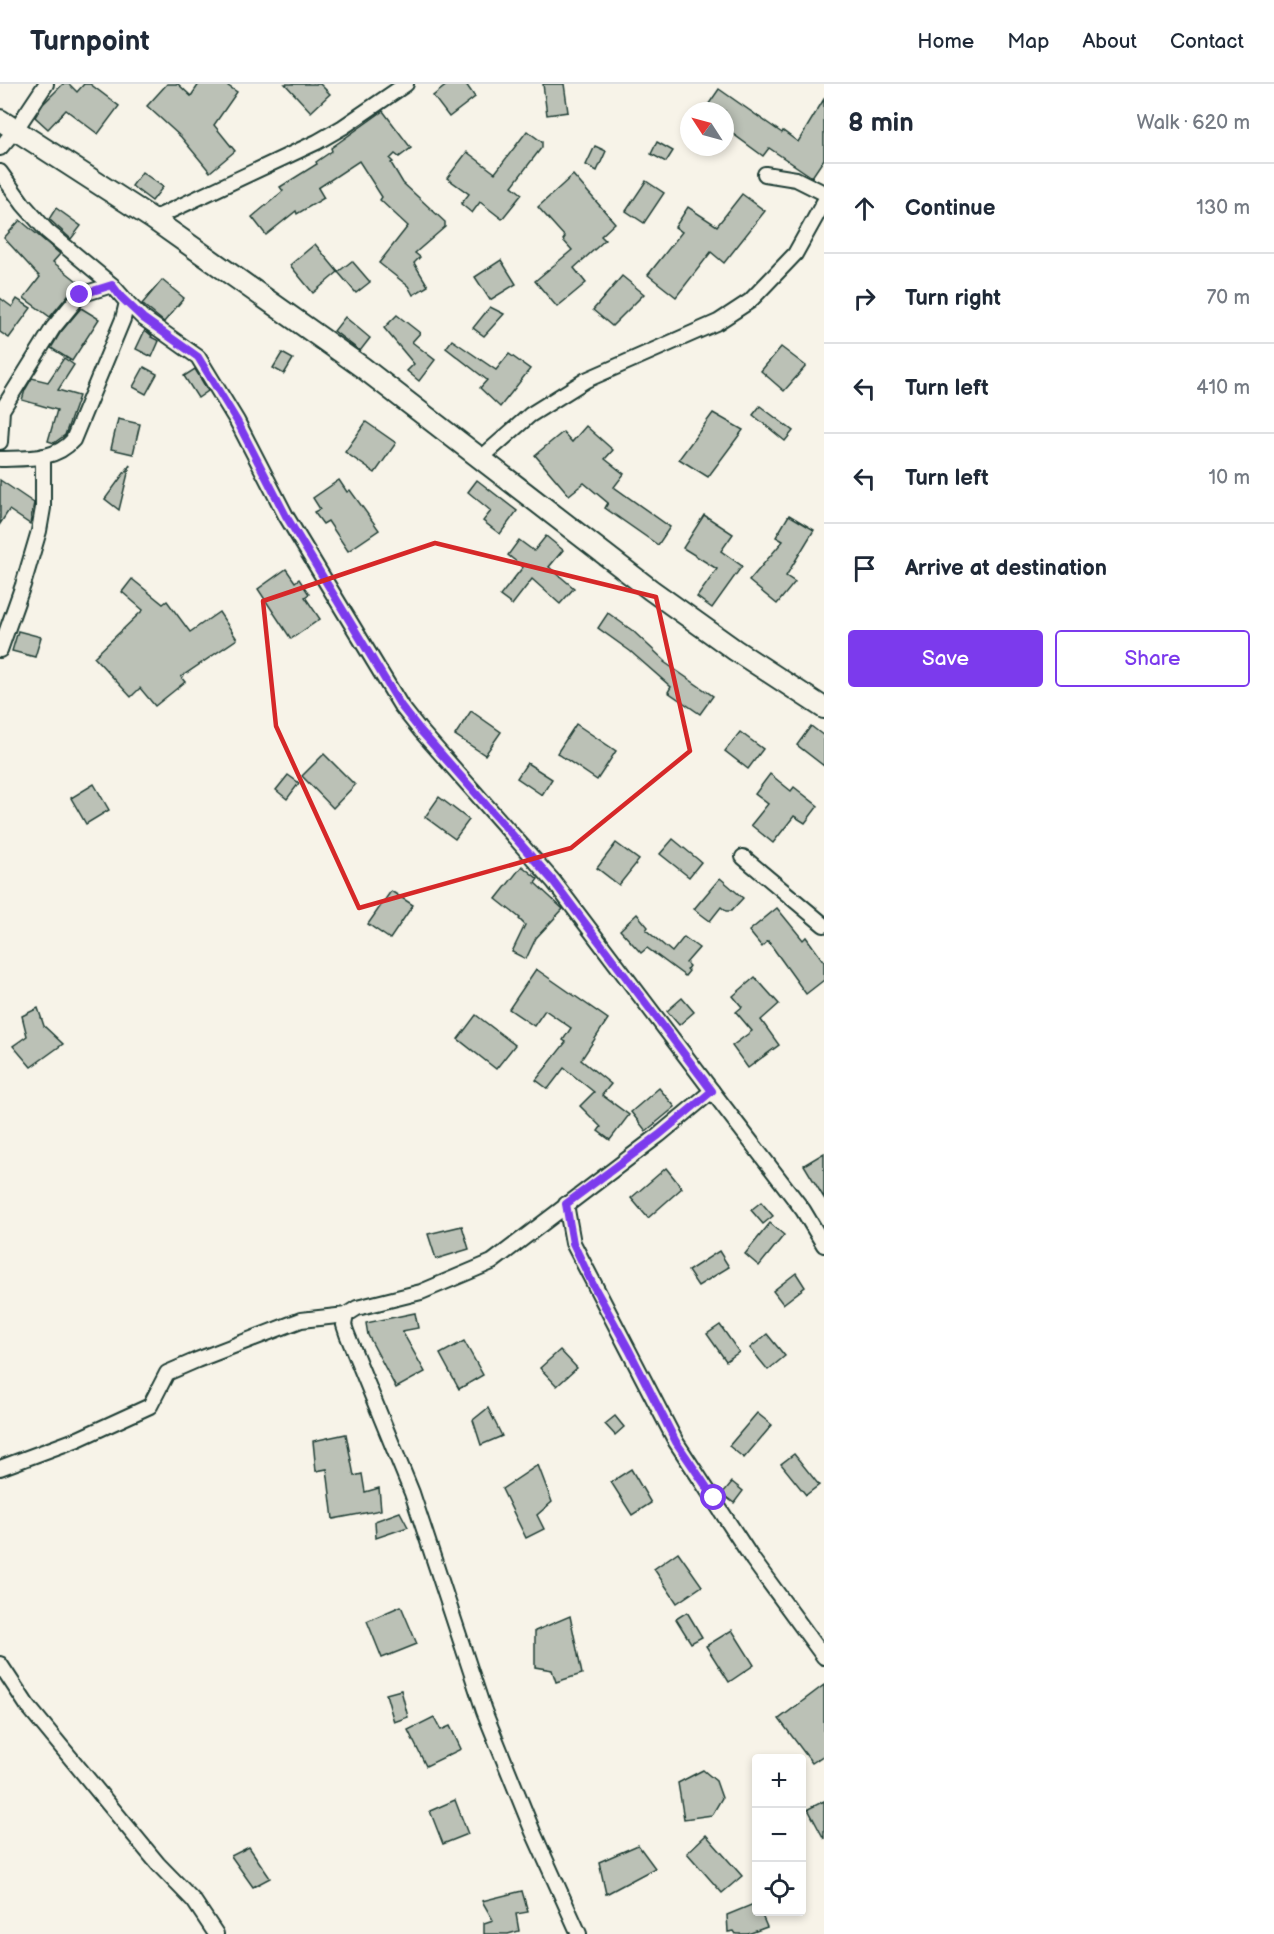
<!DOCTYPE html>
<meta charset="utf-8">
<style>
:root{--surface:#fff;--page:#f6f6f7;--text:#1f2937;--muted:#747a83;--line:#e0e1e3;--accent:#7c3aed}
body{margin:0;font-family:"Balsamiq Sans",sans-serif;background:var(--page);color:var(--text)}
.controls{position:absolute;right:18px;bottom:18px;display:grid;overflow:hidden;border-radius:6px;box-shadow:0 3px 9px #0003}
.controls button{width:54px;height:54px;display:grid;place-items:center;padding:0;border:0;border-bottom:2px solid var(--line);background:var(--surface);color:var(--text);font:30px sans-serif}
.compass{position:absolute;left:680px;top:18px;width:54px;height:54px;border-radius:50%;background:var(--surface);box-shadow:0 3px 9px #0003;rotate:306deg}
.stop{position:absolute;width:18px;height:18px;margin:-14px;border:4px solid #7c3aed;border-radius:50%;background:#fff}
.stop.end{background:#7c3aed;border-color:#fff;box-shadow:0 2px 6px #0008}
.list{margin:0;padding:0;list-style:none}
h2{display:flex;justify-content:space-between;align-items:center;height:78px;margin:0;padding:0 24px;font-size:26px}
h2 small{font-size:20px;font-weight:400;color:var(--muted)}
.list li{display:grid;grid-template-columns:39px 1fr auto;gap:18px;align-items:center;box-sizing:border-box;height:90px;padding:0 24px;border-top:2px solid var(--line)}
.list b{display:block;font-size:22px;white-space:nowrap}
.list em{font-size:20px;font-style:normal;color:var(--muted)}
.actions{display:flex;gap:12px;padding:18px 24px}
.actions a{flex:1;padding:14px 0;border:2px solid var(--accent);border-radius:6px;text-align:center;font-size:21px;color:var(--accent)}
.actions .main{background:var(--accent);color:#fff}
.icon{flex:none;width:33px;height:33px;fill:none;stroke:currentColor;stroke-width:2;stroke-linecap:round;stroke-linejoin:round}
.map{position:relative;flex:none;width:824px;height:1850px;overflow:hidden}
header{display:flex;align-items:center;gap:36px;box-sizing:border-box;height:84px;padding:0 30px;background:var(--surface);border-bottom:2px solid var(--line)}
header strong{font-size:28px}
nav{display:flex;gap:33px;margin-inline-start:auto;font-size:21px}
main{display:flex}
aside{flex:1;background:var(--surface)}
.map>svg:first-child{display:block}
</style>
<header>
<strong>Turnpoint</strong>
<nav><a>Home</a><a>Map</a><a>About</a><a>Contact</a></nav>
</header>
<main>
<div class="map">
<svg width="824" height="1850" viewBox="0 0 824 1850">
<rect width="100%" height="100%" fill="#f7f3e8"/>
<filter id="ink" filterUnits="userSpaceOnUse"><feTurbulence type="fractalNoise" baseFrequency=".0167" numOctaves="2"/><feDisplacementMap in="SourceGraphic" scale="12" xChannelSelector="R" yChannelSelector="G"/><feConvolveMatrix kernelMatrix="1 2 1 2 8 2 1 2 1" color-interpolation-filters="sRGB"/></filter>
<g filter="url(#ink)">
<g fill="#bbc1b6" stroke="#1f3d34" stroke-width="1.5">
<path d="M63,0H69L77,8L84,0H90L119,22L98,50L66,26L48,45L35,33L43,20Z"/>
<path d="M167,0H178L191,12L199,0H225L237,8L214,41L235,67L210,88L181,53L147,22Z"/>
<path d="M285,0H320L330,10L311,28Z"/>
<path d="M448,0H466L475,13L449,33L433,12Z"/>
<path d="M543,0H564L568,28L547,31Z"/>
<path d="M719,5L782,49L783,47L798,58L824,15V75L812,93L769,64L763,72L725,44V27H704Z"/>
<path d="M383,27L411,64L399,73L395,70L390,75L393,78L391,79L403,99L445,138V143L415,169L420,173L414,179L428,202L413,211L408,202L379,179L408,142L380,116L382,113L359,77L318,104L324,114L297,130L296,127L266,151L252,133L283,107L280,103L317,80L316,78L332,67L331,64Z"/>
<path d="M527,47L542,58V63L512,102L522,110L502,135L480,118L472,129L461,120L469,110L447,94L467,68L495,89Z"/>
<path d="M657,58L673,67L666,78L651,70Z"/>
<path d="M595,62L606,67L597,87L586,81Z"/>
<path d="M142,88L163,103L152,117L132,102Z"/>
<path d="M573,91L615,139L601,152L605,156L574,184L586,199L557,223L535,197L572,166L563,156L565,153L538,123Z"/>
<path d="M646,97L664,109L644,139L626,127Z"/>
<path d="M742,110L765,127L724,179L711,168L676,213L648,191L682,148L675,143L688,123L717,142Z"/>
<path d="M56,124L81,142L71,155L49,135Z"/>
<path d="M20,136L60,170L53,178L82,201L73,205L50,233L24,214L40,193L4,154Z"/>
<path d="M315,160L338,188L313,209L290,181Z"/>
<path d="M501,176L516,200L490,216L475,193Z"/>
<path d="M352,177L370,198L356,209L338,188Z"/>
<path d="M622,192L644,210L612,242L593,226Z"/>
<path d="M162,196L184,214L164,238L142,220Z"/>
<path d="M0,214L12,223L17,215L31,224L9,254L0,248Z"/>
<path d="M490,223L504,230L484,252L473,244Z"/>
<path d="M81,224L99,235L72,277L51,264L60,249Z"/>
<path d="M397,231L420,249L412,258L435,276L419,297L407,287L414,280L384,244Z"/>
<path d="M345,233L370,254L360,267L334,247Z"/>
<path d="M145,246L152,252L151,253L159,257L152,273L136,265Z"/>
<path d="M452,256L496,286L509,270L530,285L500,323L480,304L487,296L446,264Z"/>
<path d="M781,263L806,282L784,307L761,287Z"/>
<path d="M282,269L293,275L284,290L273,284Z"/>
<path d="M64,274L74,281L58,306L79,312L65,351L54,359L48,357L57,326L22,316L25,306L32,294L48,298Z"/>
<path d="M144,283L157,290L146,310L133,303Z"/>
<path d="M195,285L208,307L198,314L184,292Z"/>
<path d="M760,322L793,347L785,357L753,331Z"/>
<path d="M713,329L743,346L708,393L679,375Z"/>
<path d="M118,335L140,340L133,370L111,365Z"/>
<path d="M366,338L396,359L375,389L345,368Z"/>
<path d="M586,342L613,366L605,375L624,390L614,403L670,443L658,461L605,424L608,419L584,399L569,411L535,371L563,348L572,358Z"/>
<path d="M130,381L119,426L105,415Z"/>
<path d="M0,396L34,419L30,440L9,426L0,440Z"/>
<path d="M339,396L347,408L350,406L379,446L348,467L328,437L323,440L314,428L320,425L313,414Z"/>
<path d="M477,396L517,427L500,450L483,437L491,427L468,408Z"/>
<path d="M704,431L733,450L721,467L742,482L712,524L697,513L717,485L683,464Z"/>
<path d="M789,431L814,446L786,492L795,498L777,520L749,497L783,457L776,453Z"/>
<path d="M546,452L563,466L549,483L574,504L560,520L532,495L512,521L500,512L523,483L508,471L519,456L534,467Z"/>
<path d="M286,485L295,498L299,495L309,510L305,513L320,535L291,555L258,505Z"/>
<path d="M132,495L163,520L167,517L190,548L219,528L237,555L181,593L185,598L155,622L140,604L131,613L94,573L143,526L122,508Z"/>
<path d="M608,529L633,547L665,577L664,578L713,612L700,630L668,608L671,603L630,567L598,544Z"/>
<path d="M18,547L41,553L35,573L12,567Z"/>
<path d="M471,627L501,648L485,671L455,651Z"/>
<path d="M576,640L616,667L597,696L557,669Z"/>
<path d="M811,642L824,652V682L797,661Z"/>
<path d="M740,648L763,665L748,685L725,667Z"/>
<path d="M324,670L355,701L333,724L302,692Z"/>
<path d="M527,679L552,695L542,711L517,694Z"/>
<path d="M770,690L791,707L794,703L818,722L805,739L794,732L773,759L751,741L768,720L755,710Z"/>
<path d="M288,691L299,699L287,715L276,706Z"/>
<path d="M94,700L109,726L86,740L71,714Z"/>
<path d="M439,713L469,736L455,755L425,733Z"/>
<path d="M673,755L701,778L689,793L660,770Z"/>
<path d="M616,759L639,776L619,801L597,784Z"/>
<path d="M522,782L538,795L535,799L563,825L536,854L526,875L512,868L525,841L519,835L520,834L496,815Z"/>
<path d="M720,794L743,814L731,827H726L721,823L710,837L694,825Z"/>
<path d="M391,807L413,821L390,855L368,840Z"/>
<path d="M777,824L803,856L806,853L824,878V896L806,910L768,857L762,863L749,847Z"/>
<path d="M637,830L648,843L646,846L672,868L684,853L699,864L686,879L689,882L687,885L689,887L685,892L647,864L641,869L620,846Z"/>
<path d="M536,885L608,935L581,976L611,1000L602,1011L629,1031L610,1056L598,1047L601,1043L580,1022L594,1008L564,984L548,1005L536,996L566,958L563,956L571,944L545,926L534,942L509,925Z"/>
<path d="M755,893L779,920L761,936L779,961L748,984L732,962L752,947L736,928L742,923L733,912Z"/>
<path d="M682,914L694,928L679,941L667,927Z"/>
<path d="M38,924L44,942L63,960L31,983L13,962L27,952L22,932Z"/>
<path d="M476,931L515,961L496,985L458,955Z"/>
<path d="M659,1004L675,1023L646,1047L631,1028Z"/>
<path d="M824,1069V1114L804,1081Z"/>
<path d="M666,1084L682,1104L648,1134L631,1114Z"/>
<path d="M761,1118L773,1132L763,1140L751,1126Z"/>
<path d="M770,1139L784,1151L759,1182L745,1170Z"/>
<path d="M462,1142L469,1165L436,1175L428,1150Z"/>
<path d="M719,1167L729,1183L698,1202L688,1187Z"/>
<path d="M796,1189L805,1203L783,1220L773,1207Z"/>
<path d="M415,1229L418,1244L402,1247L425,1288L396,1304L368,1251L366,1239Z"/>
<path d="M720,1241L739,1268L726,1277L707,1250Z"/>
<path d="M767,1250L785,1272L768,1286L750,1264Z"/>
<path d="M464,1257L483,1291L459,1305L440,1270Z"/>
<path d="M560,1266L577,1284L557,1302L540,1284Z"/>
<path d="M488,1324L502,1352L481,1361L473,1336Z"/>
<path d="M757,1329L772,1341L744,1374L729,1362Z"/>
<path d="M615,1332L624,1343L615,1351L605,1340Z"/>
<path d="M346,1350L354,1392L362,1390L365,1408L379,1404L381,1426L333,1435L327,1385L316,1387L313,1357Z"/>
<path d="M794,1370L819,1401L806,1411L781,1380Z"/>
<path d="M538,1381L552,1418L537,1431L544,1445L526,1454L502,1405Z"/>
<path d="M631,1385L651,1419L632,1431L611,1398Z"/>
<path d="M732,1398L743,1407L734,1419L722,1410Z"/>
<path d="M400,1428L408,1443L376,1454L375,1437Z"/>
<path d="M678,1468L702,1502L677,1519L654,1485Z"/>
<path d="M401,1522L417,1560L382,1574L367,1537Z"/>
<path d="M687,1528L702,1553L691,1559L676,1535Z"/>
<path d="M570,1532L582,1590L556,1598L552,1586L535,1583V1547Z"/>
<path d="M732,1546L754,1581L729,1598L706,1562Z"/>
<path d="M824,1601V1671L812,1679L779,1635Z"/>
<path d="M401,1606L408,1633L394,1638L386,1610Z"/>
<path d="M434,1633L441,1646L450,1642L461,1665L426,1682L408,1646Z"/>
<path d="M703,1686L716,1697L722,1714L712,1731L684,1735L678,1699Z"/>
<path d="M455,1716L468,1750L443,1760L430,1727Z"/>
<path d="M824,1717V1755L808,1725Z"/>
<path d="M706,1751L742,1792L722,1809L687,1769Z"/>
<path d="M638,1761L655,1784L606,1810L599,1778Z"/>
<path d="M249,1763L270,1794L253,1803L231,1772Z"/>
<path d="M522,1807L528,1828L516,1830L519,1847L508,1850H484V1839L493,1836L482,1817Z"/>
<path d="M756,1819V1827H760L767,1843L748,1850H736L734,1847L728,1848L727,1831Z"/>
</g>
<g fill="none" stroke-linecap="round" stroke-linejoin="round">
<defs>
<g id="street">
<path d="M0,64L16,45L46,0"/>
<path d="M0,88L23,120L47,147L112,201L127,218L123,235L73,356C55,377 26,374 0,375"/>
<path d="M765,90L796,95L824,109"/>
<path d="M153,135L317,58L343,43L406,0"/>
<path d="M127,218L143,234L198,273L237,337L286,432L401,622L420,646L554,798L712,1007"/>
<path d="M0,358L2,326L53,244L80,211L112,201"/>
<path d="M481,374L530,331L586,296L718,238L750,217L795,170L824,118"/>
<path d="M0,566L23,501L39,447L43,424V372"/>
<path d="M743,773L824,841"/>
<path d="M566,1120L573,1159L676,1358L753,1476L824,1573"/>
<path d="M0,1384L78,1355L150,1322L167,1289L197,1276L301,1236L346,1231"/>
<path d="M0,1580L27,1621L158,1780L194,1817L216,1850"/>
<path d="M579,1850L533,1748L484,1627L412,1409L347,1250L344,1241L346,1231L357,1224L421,1208L492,1178L659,1051L712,1007L803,1126L824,1161"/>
</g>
<path id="secondary" d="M0,36L153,135L362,283L651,506L735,566L824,624"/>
</defs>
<use href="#street" stroke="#1f3d34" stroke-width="18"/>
<use href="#secondary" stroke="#1f3d34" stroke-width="24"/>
<use href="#street" stroke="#f7f3e8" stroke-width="14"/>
<use href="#secondary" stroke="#f7f3e8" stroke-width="20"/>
</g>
</g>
<g fill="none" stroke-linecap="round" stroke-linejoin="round" filter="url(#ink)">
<path stroke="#7c3aed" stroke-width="8" d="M80,211L112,201L121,213L143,234L198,273L237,337L286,432L401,622L420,646L554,798L712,1007L659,1051L566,1120L573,1159L592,1199L629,1266L676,1358L714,1414"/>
</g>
<path fill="none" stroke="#d62828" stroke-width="4.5" stroke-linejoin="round" d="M435,459L656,513L690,667L571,764L359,824L276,642L263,517Z"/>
</svg>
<div class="controls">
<button>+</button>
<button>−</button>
<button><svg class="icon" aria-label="locate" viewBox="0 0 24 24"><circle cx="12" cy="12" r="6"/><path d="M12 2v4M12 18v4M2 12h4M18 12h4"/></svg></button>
</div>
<svg class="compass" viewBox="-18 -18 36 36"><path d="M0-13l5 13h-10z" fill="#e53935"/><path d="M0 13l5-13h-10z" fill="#747a83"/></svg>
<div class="stop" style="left:714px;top:1414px"></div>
<div class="stop end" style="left:80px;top:211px"></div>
</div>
<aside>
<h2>8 min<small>Walk · 620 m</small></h2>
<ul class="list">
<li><svg class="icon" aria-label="ahead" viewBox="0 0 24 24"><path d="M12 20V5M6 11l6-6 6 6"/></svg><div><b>Continue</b></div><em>130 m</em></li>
<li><svg class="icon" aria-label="right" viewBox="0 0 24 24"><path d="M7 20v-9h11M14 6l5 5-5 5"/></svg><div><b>Turn right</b></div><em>70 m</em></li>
<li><svg class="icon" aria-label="left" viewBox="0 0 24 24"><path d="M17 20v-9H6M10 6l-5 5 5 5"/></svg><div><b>Turn left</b></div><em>410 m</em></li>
<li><svg class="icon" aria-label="left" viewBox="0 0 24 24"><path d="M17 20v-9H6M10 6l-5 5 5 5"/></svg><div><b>Turn left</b></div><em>10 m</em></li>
<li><svg class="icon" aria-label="arrive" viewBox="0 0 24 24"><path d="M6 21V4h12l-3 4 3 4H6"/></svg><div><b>Arrive at destination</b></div></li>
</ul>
<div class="actions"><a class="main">Save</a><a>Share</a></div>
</aside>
</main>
